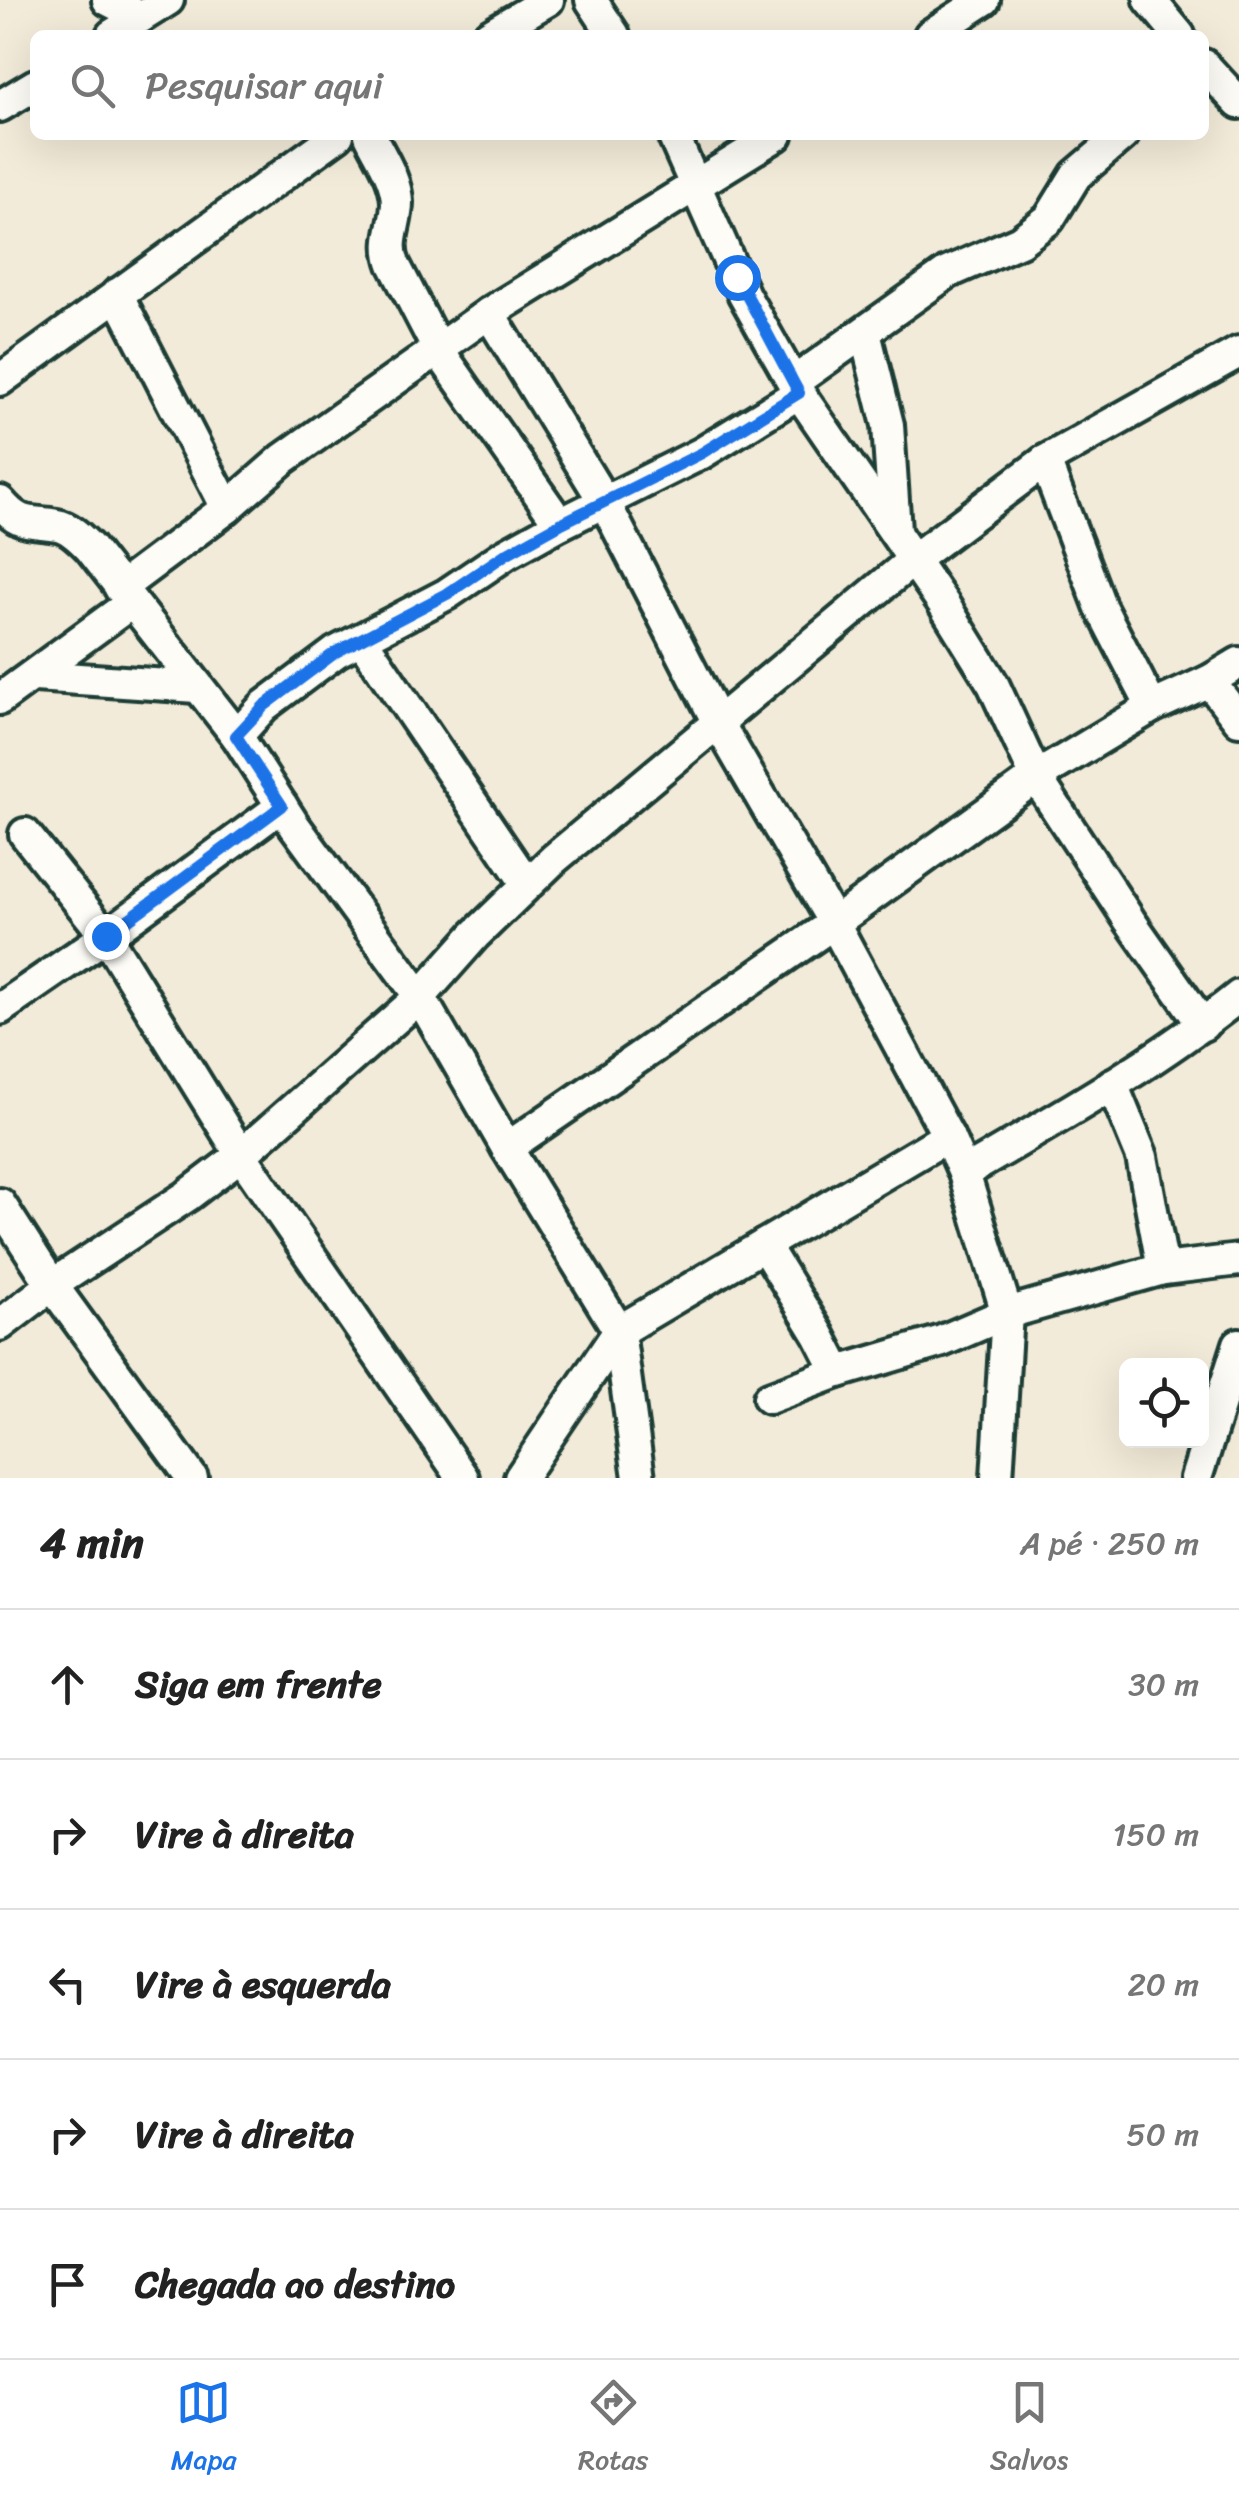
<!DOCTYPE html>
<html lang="pt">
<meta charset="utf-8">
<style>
:root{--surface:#fff;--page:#f6f6f6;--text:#222;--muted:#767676;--line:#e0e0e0;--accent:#1a73e8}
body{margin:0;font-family:Sriracha,sans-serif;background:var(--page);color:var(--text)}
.controls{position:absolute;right:30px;bottom:30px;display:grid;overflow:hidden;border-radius:15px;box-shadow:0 10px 40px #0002}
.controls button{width:90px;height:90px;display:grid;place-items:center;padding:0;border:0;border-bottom:2px solid var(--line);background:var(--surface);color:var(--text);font:50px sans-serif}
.stop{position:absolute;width:30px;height:30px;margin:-22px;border:8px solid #1a73e8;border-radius:50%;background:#fff}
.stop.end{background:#1a73e8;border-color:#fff;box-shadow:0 2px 10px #0008}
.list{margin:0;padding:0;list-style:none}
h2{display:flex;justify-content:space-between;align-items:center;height:130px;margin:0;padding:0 40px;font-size:42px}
h2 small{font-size:32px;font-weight:400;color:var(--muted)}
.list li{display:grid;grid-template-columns:65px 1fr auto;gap:30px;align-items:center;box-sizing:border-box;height:150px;padding:0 40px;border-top:2px solid var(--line)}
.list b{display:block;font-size:38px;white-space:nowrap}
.list em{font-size:32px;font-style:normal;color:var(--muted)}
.icon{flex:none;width:55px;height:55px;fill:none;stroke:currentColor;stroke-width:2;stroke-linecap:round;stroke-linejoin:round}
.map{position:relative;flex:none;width:1239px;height:1478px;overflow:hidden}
.search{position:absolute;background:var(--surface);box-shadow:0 10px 40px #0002;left:30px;right:30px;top:30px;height:110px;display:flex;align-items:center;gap:25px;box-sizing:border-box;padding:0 35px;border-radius:15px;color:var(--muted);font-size:38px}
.sheet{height:880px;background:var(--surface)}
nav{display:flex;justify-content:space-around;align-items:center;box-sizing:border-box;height:140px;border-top:2px solid var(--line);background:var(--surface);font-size:28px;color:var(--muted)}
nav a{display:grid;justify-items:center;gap:5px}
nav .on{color:var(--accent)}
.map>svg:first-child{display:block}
</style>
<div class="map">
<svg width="1239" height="1478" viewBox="0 0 1239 1478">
<rect width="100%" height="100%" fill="#f3ebd9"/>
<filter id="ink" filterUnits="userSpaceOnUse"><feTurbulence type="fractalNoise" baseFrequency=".01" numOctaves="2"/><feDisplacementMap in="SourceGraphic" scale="20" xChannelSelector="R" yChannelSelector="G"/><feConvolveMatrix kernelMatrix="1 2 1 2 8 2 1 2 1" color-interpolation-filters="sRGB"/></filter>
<g filter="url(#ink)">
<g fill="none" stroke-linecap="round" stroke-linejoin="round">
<defs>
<g id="minor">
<path d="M108,0L141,17"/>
<path d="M591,0L614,35"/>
<path d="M1150,0L1179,35"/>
<path d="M112,35L168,0"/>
<path d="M489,35L548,0"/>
<path d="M930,35L984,0"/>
<path d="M1204,65L1239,103"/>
<path d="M0,106L35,85"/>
<path d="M370,135C380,156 396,178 397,202C397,225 385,241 394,264L439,351L560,524"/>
<path d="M673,135L744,295L799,393L943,603L993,684L1036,777L1130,921L1203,1025"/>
<path d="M117,294L227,508"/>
<path d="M489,313L605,503L717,721L834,923L948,1136L964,1173L1007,1313L997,1478"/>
<path d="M865,333L888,425L895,531"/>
<path d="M0,380L338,135"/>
<path d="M794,382L947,273L1020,241L1049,219L1076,175L1123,135"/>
<path d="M1045,461L1101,608L1152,707"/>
<path d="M0,502C21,527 29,520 57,525C70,527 81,539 90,548L237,736L294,825L420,997L507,1148L619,1331L639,1478"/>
<path d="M120,588L227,508L283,459L489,313L777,135"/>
<path d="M362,640L527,884"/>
<path d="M35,676L197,687"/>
<path d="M1209,681L1239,720"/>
<path d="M0,699L131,603"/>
<path d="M237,736L264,706L336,652L447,594L506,554L560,524L702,453L799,393"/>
<path d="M25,834L106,936L241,1155L463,1478"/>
<path d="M0,1009L106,936L282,806"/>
<path d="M1112,1084L1142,1157L1163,1269"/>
<path d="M507,1148L834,923L1036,777L1152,707L1209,681L1239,663"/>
<path d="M964,1173C1058,1118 1154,1064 1239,996"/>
<path d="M0,1204L52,1285L192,1478"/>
<path d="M764,1245L819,1335L838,1372"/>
<path d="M0,1325L52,1285L187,1196L241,1155L420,997L475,935L554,859L913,560L1045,461L1239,352"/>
<path d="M769,1398L838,1372L942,1341L1007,1313L1163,1269L1239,1260"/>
<path d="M520,1478L619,1331L948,1136"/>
<path d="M1196,1478L1239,1344"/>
</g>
</defs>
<use href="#minor" stroke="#1f3d34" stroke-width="38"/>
<use href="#minor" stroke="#fdfcf7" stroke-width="30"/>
</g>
</g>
<g fill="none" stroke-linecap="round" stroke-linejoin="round" filter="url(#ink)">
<path stroke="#1a73e8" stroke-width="12" d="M106,936L282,806L236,736L264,706L336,652L447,594L506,554L560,524L702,453L799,393L737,277"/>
</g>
</svg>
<div class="controls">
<button><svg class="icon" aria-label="locate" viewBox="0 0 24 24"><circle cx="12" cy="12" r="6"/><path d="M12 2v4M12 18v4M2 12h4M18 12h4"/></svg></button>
</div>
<div class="stop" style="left:737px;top:277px"></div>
<div class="stop end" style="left:106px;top:936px"></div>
<div class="search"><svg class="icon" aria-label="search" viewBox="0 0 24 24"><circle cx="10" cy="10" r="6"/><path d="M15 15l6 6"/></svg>Pesquisar aqui</div>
</div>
<section class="sheet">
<h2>4 min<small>A pé · 250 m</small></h2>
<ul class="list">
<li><svg class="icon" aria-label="ahead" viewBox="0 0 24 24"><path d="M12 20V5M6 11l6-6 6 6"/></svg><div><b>Siga em frente</b></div><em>30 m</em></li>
<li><svg class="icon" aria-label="right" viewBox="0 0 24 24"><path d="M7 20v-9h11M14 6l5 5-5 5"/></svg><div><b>Vire à direita</b></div><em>150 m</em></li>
<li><svg class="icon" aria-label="left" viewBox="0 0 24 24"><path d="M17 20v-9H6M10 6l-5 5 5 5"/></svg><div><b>Vire à esquerda</b></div><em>20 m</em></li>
<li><svg class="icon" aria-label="right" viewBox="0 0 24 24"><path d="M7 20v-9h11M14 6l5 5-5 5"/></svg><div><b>Vire à direita</b></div><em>50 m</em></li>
<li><svg class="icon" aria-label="arrive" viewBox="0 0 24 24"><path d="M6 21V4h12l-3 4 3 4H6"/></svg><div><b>Chegada ao destino</b></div></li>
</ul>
</section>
<nav>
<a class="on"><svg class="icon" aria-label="map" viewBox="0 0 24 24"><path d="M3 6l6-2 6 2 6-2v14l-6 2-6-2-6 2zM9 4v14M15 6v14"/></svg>Mapa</a>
<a><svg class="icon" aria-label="directions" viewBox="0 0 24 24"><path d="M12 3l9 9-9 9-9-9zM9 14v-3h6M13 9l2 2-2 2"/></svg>Rotas</a>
<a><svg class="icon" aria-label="saved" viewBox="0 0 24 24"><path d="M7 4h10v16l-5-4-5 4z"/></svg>Salvos</a>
</nav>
